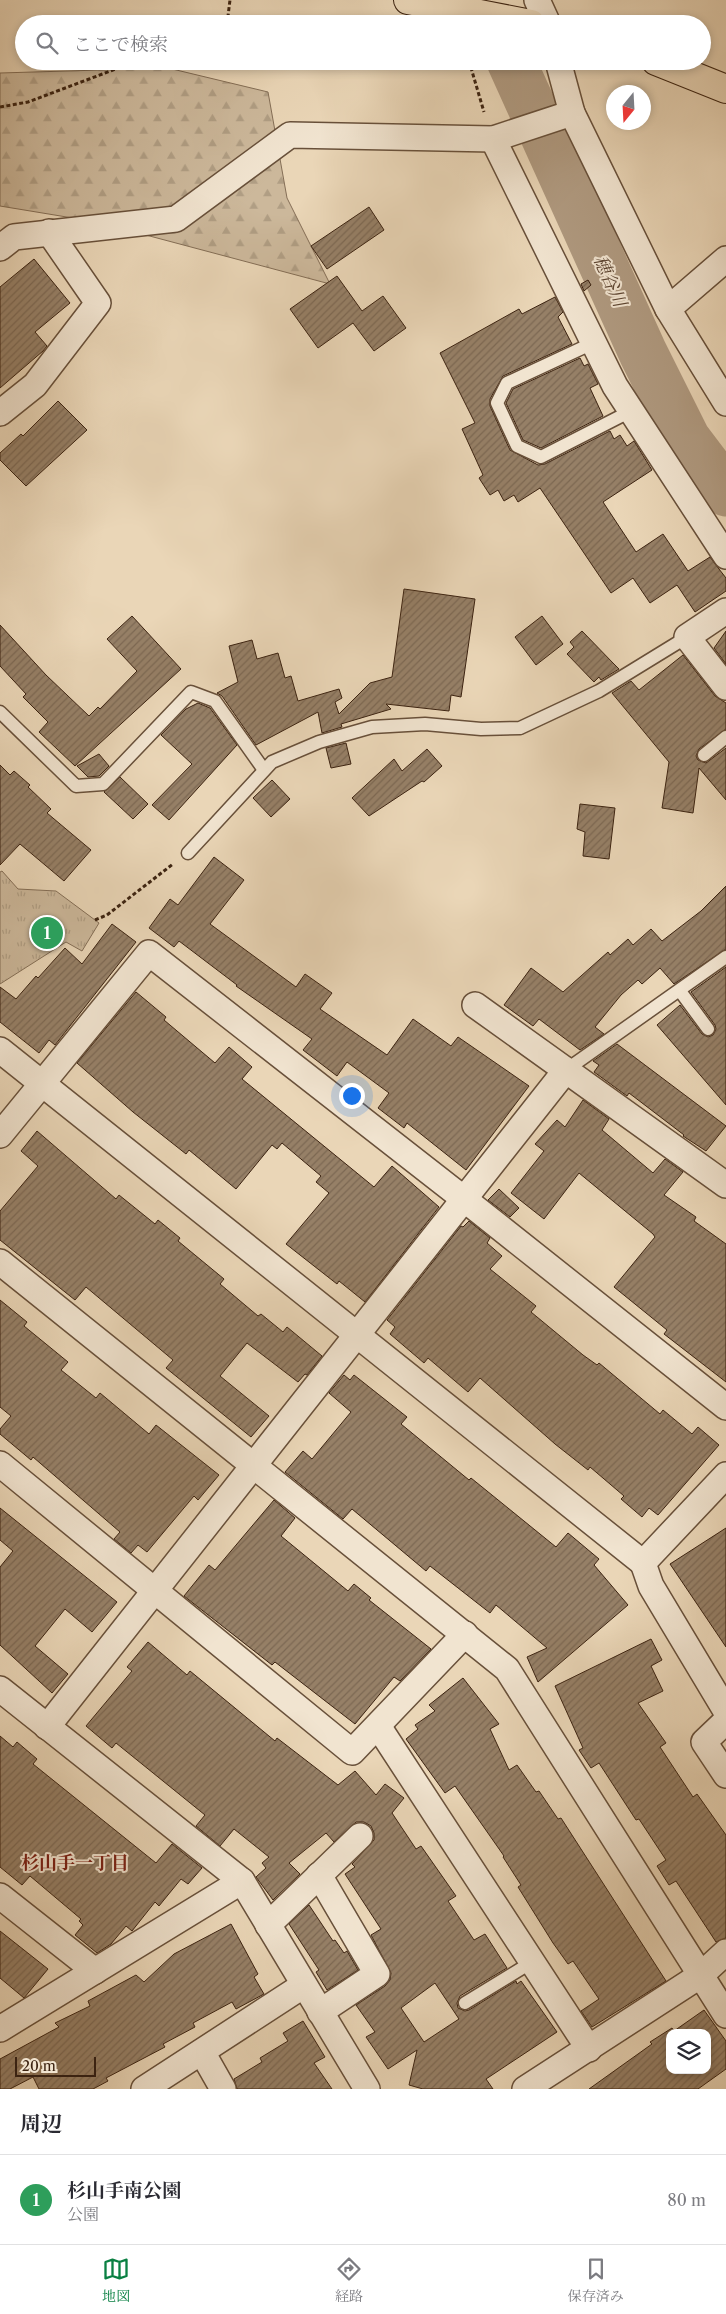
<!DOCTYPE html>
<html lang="ja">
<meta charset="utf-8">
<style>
:root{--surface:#fff;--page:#f2f2f3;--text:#2b2b33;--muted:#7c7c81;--line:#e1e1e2;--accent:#0b8043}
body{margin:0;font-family:"Libre Caslon Text","Noto Serif JP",serif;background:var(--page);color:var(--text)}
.controls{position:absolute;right:15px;bottom:15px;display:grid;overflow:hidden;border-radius:10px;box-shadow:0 2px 8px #0003}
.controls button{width:45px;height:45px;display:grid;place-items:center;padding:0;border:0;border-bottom:1px solid var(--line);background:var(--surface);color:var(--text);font:25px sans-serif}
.compass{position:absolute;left:606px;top:85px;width:45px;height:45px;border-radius:50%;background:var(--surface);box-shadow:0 2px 8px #0003;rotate:198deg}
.scale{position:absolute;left:15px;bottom:12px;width:81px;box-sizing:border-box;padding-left:5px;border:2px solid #3c2311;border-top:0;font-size:14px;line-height:18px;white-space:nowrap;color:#3c2311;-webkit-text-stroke:4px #f1e4d0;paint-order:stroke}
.you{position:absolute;left:351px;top:1095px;width:18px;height:18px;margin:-12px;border:4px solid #fff;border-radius:50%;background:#1a73e8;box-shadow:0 0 0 8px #1a73e833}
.badge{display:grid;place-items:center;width:32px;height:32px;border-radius:50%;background:var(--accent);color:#fff;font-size:16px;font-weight:700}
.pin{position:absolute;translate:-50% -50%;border:2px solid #fff;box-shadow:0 1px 5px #0006}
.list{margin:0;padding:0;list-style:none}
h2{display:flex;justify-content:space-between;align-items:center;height:65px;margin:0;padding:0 20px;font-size:21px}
h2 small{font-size:16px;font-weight:400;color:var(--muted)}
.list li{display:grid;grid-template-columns:32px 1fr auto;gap:15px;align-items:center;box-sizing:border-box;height:90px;padding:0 20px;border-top:1px solid var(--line)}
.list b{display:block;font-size:19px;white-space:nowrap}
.list p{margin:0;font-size:16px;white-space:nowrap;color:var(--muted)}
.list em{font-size:16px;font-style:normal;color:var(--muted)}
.icon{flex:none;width:28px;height:28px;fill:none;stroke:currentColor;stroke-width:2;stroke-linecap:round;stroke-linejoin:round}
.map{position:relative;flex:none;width:726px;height:2089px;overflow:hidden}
.search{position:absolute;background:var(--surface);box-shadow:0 2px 8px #0003;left:15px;right:15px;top:15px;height:55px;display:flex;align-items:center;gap:12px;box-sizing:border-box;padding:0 18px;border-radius:28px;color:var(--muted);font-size:19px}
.sheet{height:155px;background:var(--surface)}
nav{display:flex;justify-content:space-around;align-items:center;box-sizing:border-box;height:70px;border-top:1px solid var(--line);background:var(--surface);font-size:14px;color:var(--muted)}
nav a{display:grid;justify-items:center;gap:2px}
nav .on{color:var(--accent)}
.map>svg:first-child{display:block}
</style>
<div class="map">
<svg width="726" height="2089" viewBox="0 0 726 2089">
<defs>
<pattern id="forest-firs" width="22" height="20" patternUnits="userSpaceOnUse" patternTransform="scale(1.25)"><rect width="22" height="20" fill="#ccb89b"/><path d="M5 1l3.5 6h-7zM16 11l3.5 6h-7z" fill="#b09e84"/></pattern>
<pattern id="park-tufts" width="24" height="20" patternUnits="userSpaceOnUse" patternTransform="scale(1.25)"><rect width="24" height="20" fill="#ccb89b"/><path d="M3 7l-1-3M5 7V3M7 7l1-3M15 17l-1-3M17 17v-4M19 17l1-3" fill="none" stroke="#b09e84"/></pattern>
<pattern id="building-hatch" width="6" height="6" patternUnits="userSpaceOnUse" patternTransform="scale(1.25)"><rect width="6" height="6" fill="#968067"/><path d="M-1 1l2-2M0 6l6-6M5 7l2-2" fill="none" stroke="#7c6853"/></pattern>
</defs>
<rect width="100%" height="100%" fill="#ead6b7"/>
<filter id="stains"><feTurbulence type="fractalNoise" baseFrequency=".004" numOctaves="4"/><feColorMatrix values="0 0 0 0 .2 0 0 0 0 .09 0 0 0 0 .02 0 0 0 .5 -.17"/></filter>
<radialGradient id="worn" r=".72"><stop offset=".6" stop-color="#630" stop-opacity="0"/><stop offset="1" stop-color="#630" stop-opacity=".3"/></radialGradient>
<path fill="url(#forest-firs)" stroke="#846e56" d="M168,68L268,92L287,198L330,284L97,222L0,206V73Z"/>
<path fill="url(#park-tufts)" stroke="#846e56" d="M2,871L18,889L56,891L99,923L82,951L66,942L0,984V872Z"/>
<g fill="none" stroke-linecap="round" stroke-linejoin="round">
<path stroke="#af997f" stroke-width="49" d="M511,61L643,353L686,439L726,492"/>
</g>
<g fill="url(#building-hatch)" stroke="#3c2311" fill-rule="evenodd">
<path d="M369,207L384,230L327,269L311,246Z"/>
<path d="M34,259L70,303L35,332L47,346L43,351L0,388V287Z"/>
<path d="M337,276L362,311L383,296L406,328L374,351L353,323L318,348L290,309Z"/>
<path d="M588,280L591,285L584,291L581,284Z"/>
<path d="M555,297L563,312L558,317L572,344L503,376L490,399V406L510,450L538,465L545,464L610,431L614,439L620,435L627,446L634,441L652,470L603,502L636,552L663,534L688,571L710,557L719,569L726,578V591L695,612L677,585L650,603L633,578L611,593L540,488L518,502L514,495L504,501L498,490L490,495L479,478L483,475L462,429L475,423L440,353L519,309L522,314Z"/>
<path d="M580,358L584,366L588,364L598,384L590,388L603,416L541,448L523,440L506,403L513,389Z"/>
<path d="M58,401L87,430L26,486L0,460V453L21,434L23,436Z"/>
<path d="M404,589L475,599L461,697L451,695L449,711L386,704L391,709L341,724L342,727L322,733L318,712L256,745L222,696L217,693L238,682L229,646L252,640L257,659L278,653L285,678L291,676L298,701L339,689L342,698L335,702L339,714L370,683L392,677Z"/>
<path d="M132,616L181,669L75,766L39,732L48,722L23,697L26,694L0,666V625L46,675L89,716L98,707L100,709L137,671L107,639Z"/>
<path d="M542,616L563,644L536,665L515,637Z"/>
<path d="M582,631L613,663L619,669L601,680L599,677L594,682L567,654L574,647L570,642Z"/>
<path d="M726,631V664L714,648Z"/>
<path d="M683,655L715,696L726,703V729L699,749L696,756L698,760L706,763L726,748V800L699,768L693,813L662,808L669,762L612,693L631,681L639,690Z"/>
<path d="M198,703L210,708L237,745L169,820L152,805L192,764L161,735L186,709Z"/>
<path d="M346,743L351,764L331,768L326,748Z"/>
<path d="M427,749L442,766L424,782L422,781L369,816L352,798L394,759L402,771Z"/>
<path d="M99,754L109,766L99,776L88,777L77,766Z"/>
<path d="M0,765L10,775L14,771L30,785L28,787L51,809L47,813L91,850L64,881L20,844L0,865Z"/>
<path d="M120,777L148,804L133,819L104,792Z"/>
<path d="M272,780L290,799L271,817L253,798Z"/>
<path d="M580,804L615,808L609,859L583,856L585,832L577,829Z"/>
<path d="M214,857L244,880L210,924L296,987L305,974L332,993L320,1009L387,1055L413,1019L451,1046L458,1037L529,1086L466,1170L407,1123L404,1128L378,1108L389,1093L347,1062L337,1076L303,1050L312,1039L236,986L237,985L179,941L174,947L149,928L170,899L178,905Z"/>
<path d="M726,886V949L674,984L660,968L642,984L638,980L621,995L595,1027L604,1034L580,1050L539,1019L533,1026L504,1005L531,968L563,992L608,952L610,955L628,939L633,945L651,929L662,941L701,911Z"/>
<path d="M112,924L136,942L55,1045L49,1040L39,1053L0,1022V987L16,999L36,976L38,978L65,948L82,964Z"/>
<path d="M726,967V1105L657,1025L680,1005L702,1034L708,1037L713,1035L716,1029L715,1025L691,992Z"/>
<path d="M136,992L166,1017L164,1020L215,1063L229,1047L252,1067L242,1079L374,1187L392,1166L439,1207L365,1302L339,1281L337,1284L286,1244L329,1193L316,1182L321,1176L282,1143L277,1149L272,1145L236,1189L189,1150L186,1154L133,1112L77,1063Z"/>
<path d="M617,1044L726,1126L706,1151L683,1136L684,1135L629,1093L627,1096L594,1072L599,1065L593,1061Z"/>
<path d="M583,1100L609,1119L602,1130L653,1173L665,1159L683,1172L664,1195L696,1217L694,1221L726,1244V1382L664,1334L667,1330L614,1287L655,1237L653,1234L579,1173L544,1219L511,1193L544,1151L535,1144L557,1120L565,1127Z"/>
<path d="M37,1131L116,1199L119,1195L155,1224L158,1220L180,1238L178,1241L224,1279L220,1284L258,1316L261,1314L283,1332L287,1327L322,1356L307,1375L305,1374L298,1382L247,1343L220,1376L269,1416L251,1437L166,1368L173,1360L86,1287L75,1300L0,1240V1211L38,1166L21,1151Z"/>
<path d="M499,1189L519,1208L510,1217L488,1200Z"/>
<path d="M469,1221L490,1238L487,1243L502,1256L490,1269L536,1306L531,1312L583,1355L597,1365L599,1363L660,1414L663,1410L692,1434L698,1427L719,1445L658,1515L649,1508L642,1517L621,1499L624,1496L590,1467L588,1470L555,1444L480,1378L468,1392L428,1358L424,1363L390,1334L395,1327L387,1320L461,1226L463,1227Z"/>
<path d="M0,1300L27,1322L24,1326L68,1362L61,1370L96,1398L100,1393L149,1434L156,1425L219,1475L198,1500L194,1496L147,1552L138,1545L131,1553L114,1539L120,1532L33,1457L31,1460L0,1434V1429L11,1416L0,1407Z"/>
<path d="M344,1375L350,1380L354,1375L407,1417L401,1424L469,1480L471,1478L556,1547L568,1533L599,1559L594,1565L628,1605L538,1682L527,1657L547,1648L496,1605L490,1613L430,1566L426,1571L352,1509L343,1519L285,1472L303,1451L312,1459L351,1412L329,1393Z"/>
<path d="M274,1500L295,1518L281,1536L348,1591L354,1584L371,1598L369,1600L431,1649L400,1681L394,1677L355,1724L275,1662L272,1665L184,1596L209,1565L215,1570Z"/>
<path d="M0,1508L117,1602L92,1632L65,1609L35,1646L68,1674L52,1693L0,1645V1567L13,1551L0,1540Z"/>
<path d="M726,1528V1647L670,1564Z"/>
<path d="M651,1639L662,1660L651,1666L663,1691L638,1703L666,1743L660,1747L693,1797L697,1794L726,1835V1938L716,1942L676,1881L669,1885L657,1866L666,1860L639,1819L636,1820L599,1763L591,1768L579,1750L583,1748L555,1686Z"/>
<path d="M148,1642L187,1675L190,1671L275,1741L277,1738L338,1785L355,1771L376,1795L385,1784L404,1798L392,1813L416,1849L421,1846L456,1896L448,1901L474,1940L485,1934L507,1968L460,1996L457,2003L458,2008L465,2011L469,2010L516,1981L517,1984L521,1981L557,2032L486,2079L493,2089H423L409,2085L417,2050L388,2069L366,2037L375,2032L356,2005L385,1986L390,1980L391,1973L371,1935L381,1929L345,1874L355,1867L352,1864L374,1840V1833L371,1826L364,1822H356L334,1842L326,1833L289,1863L300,1874L273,1900L256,1877L266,1868L262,1863L269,1857L234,1829L220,1846L196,1826L205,1815L116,1743L112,1748L86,1726L132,1671L127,1667ZM435,1983L459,2019L424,2042L401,2008Z"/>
<path d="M463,1678L499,1724L490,1729L509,1770L517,1765L536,1792L539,1791L558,1819L561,1818L666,1981L592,2027L581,2011L599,1999L573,1961L568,1964L553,1943L518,1887L521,1885L503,1857L504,1856L455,1786L445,1793L406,1739L418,1729L415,1725L435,1711L429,1705Z"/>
<path d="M0,1736L13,1747L17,1742L37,1759L33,1764L156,1863L172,1844L202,1868L188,1884L181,1879L159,1906L155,1902L132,1931L126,1926L111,1944L97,1953L75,1935L83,1925L79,1921L81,1919L30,1876L22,1885L0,1867Z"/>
<path d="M309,1905L333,1941L335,1940L344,1953L347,1951L358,1970L327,1990L316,1972L319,1970L289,1924Z"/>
<path d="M231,1924L258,1974L254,1977L264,1994L236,2009L232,2002L193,2023L195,2027L163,2044L165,2047L106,2078L108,2081L93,2089H39L33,2077L10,2089H0V2059L59,2027L55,2023L90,2006L88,2001L136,1975L144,1982L174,1954Z"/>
<path d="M0,1931L48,1969L24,1998L0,1978Z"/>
<path d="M704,2010L726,2041V2069L698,2089H589L652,2044L650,2042L672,2028L674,2031ZM670,2033H707V2070H670Z"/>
<path d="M303,2021L325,2057L314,2063L332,2089H237L234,2079L262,2062L260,2058L288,2041L283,2033Z"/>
</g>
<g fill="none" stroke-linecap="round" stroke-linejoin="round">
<defs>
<g id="lane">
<path d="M593,343L507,383L497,403L517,446L541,457L631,411"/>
<path d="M0,712L76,786L103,784L191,692L215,701L264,770"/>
<path d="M704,755L726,737"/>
<path d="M188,853L272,762L319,742L372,727L425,724L481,729L520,728L599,691L687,637"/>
<path d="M680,991L708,1029"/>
<path d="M566,1070L726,957"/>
<path d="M465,2003L532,1962"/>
</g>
<g id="street">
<path d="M537,0L548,24"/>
<path d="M558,61L572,113L668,309L726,403"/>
<path d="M493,139L615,386L726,556"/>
<path d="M0,248L14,237L176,219L290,135L493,139L572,113"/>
<path d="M668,309L726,259"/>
<path d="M0,413L35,385L98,303L49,232"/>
<path d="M726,611L687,637L726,687"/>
<path d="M475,1005L726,1185"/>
<path d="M0,1050L643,1563"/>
<path d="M0,1135L149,953L464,1199L726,1407"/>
<path d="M0,1262L507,1669L726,2015"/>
<path d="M0,1464L352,1752L465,1634"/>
<path d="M726,1475L643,1563L651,1586L726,1711"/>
<path d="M0,1689L242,1881L367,2089"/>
<path d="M726,1721L704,1742L726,1775"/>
<path d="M378,1726L589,2049"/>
<path d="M47,1727L566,1070"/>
<path d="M319,1875L377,1974L320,2012"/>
<path d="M0,1896L95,1971"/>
<path d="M268,1925L360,1836"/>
<path d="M0,2029L242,1881"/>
<path d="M202,2052L223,2089"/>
<path d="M144,2089L304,1985"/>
<path d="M525,2089L701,1975L726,1952"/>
</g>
<g id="highway">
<path d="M408,0L531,24"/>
<path d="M656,61L726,89"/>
</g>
</defs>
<use href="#lane" stroke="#68503a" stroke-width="15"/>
<use href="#street" stroke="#68503a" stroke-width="28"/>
<use href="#highway" stroke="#3c2311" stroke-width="30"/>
<g stroke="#3c2311" stroke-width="3" stroke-dasharray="4 2.5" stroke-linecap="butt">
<path d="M227,24L230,0"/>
<path d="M469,61L484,112"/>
<path d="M0,107L28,102L137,61"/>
<path d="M95,920L107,915L173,864"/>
</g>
<use href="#lane" stroke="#f1e4d0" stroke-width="12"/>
<use href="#street" stroke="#f1e4d0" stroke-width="25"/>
<use href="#highway" stroke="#ead6b7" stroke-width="28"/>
</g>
<g text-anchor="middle" stroke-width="4" stroke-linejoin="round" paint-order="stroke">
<g font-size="18" font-style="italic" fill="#5e4632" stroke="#f1e4d0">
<text transform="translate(610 281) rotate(66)" y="6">穂谷川</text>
</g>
<g font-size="18" font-weight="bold" fill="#7a1f14" stroke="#f1e4d0">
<text x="75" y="1869">杉山手一丁目</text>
</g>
</g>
<rect width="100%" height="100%" filter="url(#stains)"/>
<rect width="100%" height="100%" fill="url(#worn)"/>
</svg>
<div class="controls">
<button><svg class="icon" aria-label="layers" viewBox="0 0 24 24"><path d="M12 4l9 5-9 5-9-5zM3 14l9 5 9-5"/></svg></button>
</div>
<svg class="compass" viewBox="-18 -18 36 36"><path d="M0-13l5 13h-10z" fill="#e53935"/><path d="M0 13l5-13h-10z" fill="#7c7c81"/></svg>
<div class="scale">20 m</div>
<div class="you"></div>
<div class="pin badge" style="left:47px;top:933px;background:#2e9e5b">1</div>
<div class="search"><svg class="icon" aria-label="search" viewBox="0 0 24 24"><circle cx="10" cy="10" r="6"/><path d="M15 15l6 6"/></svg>ここで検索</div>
</div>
<section class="sheet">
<h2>周辺<small></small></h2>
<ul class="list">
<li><span class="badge" style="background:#2e9e5b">1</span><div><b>杉山手南公園</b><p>公園</p></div><em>80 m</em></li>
</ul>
</section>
<nav>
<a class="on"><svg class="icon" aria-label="map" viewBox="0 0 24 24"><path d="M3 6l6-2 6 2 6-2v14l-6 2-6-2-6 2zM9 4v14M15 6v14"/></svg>地図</a>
<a><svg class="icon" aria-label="directions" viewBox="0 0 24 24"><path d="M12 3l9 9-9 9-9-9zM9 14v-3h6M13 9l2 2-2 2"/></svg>経路</a>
<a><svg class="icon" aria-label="saved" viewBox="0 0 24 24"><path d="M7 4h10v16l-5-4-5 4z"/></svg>保存済み</a>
</nav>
